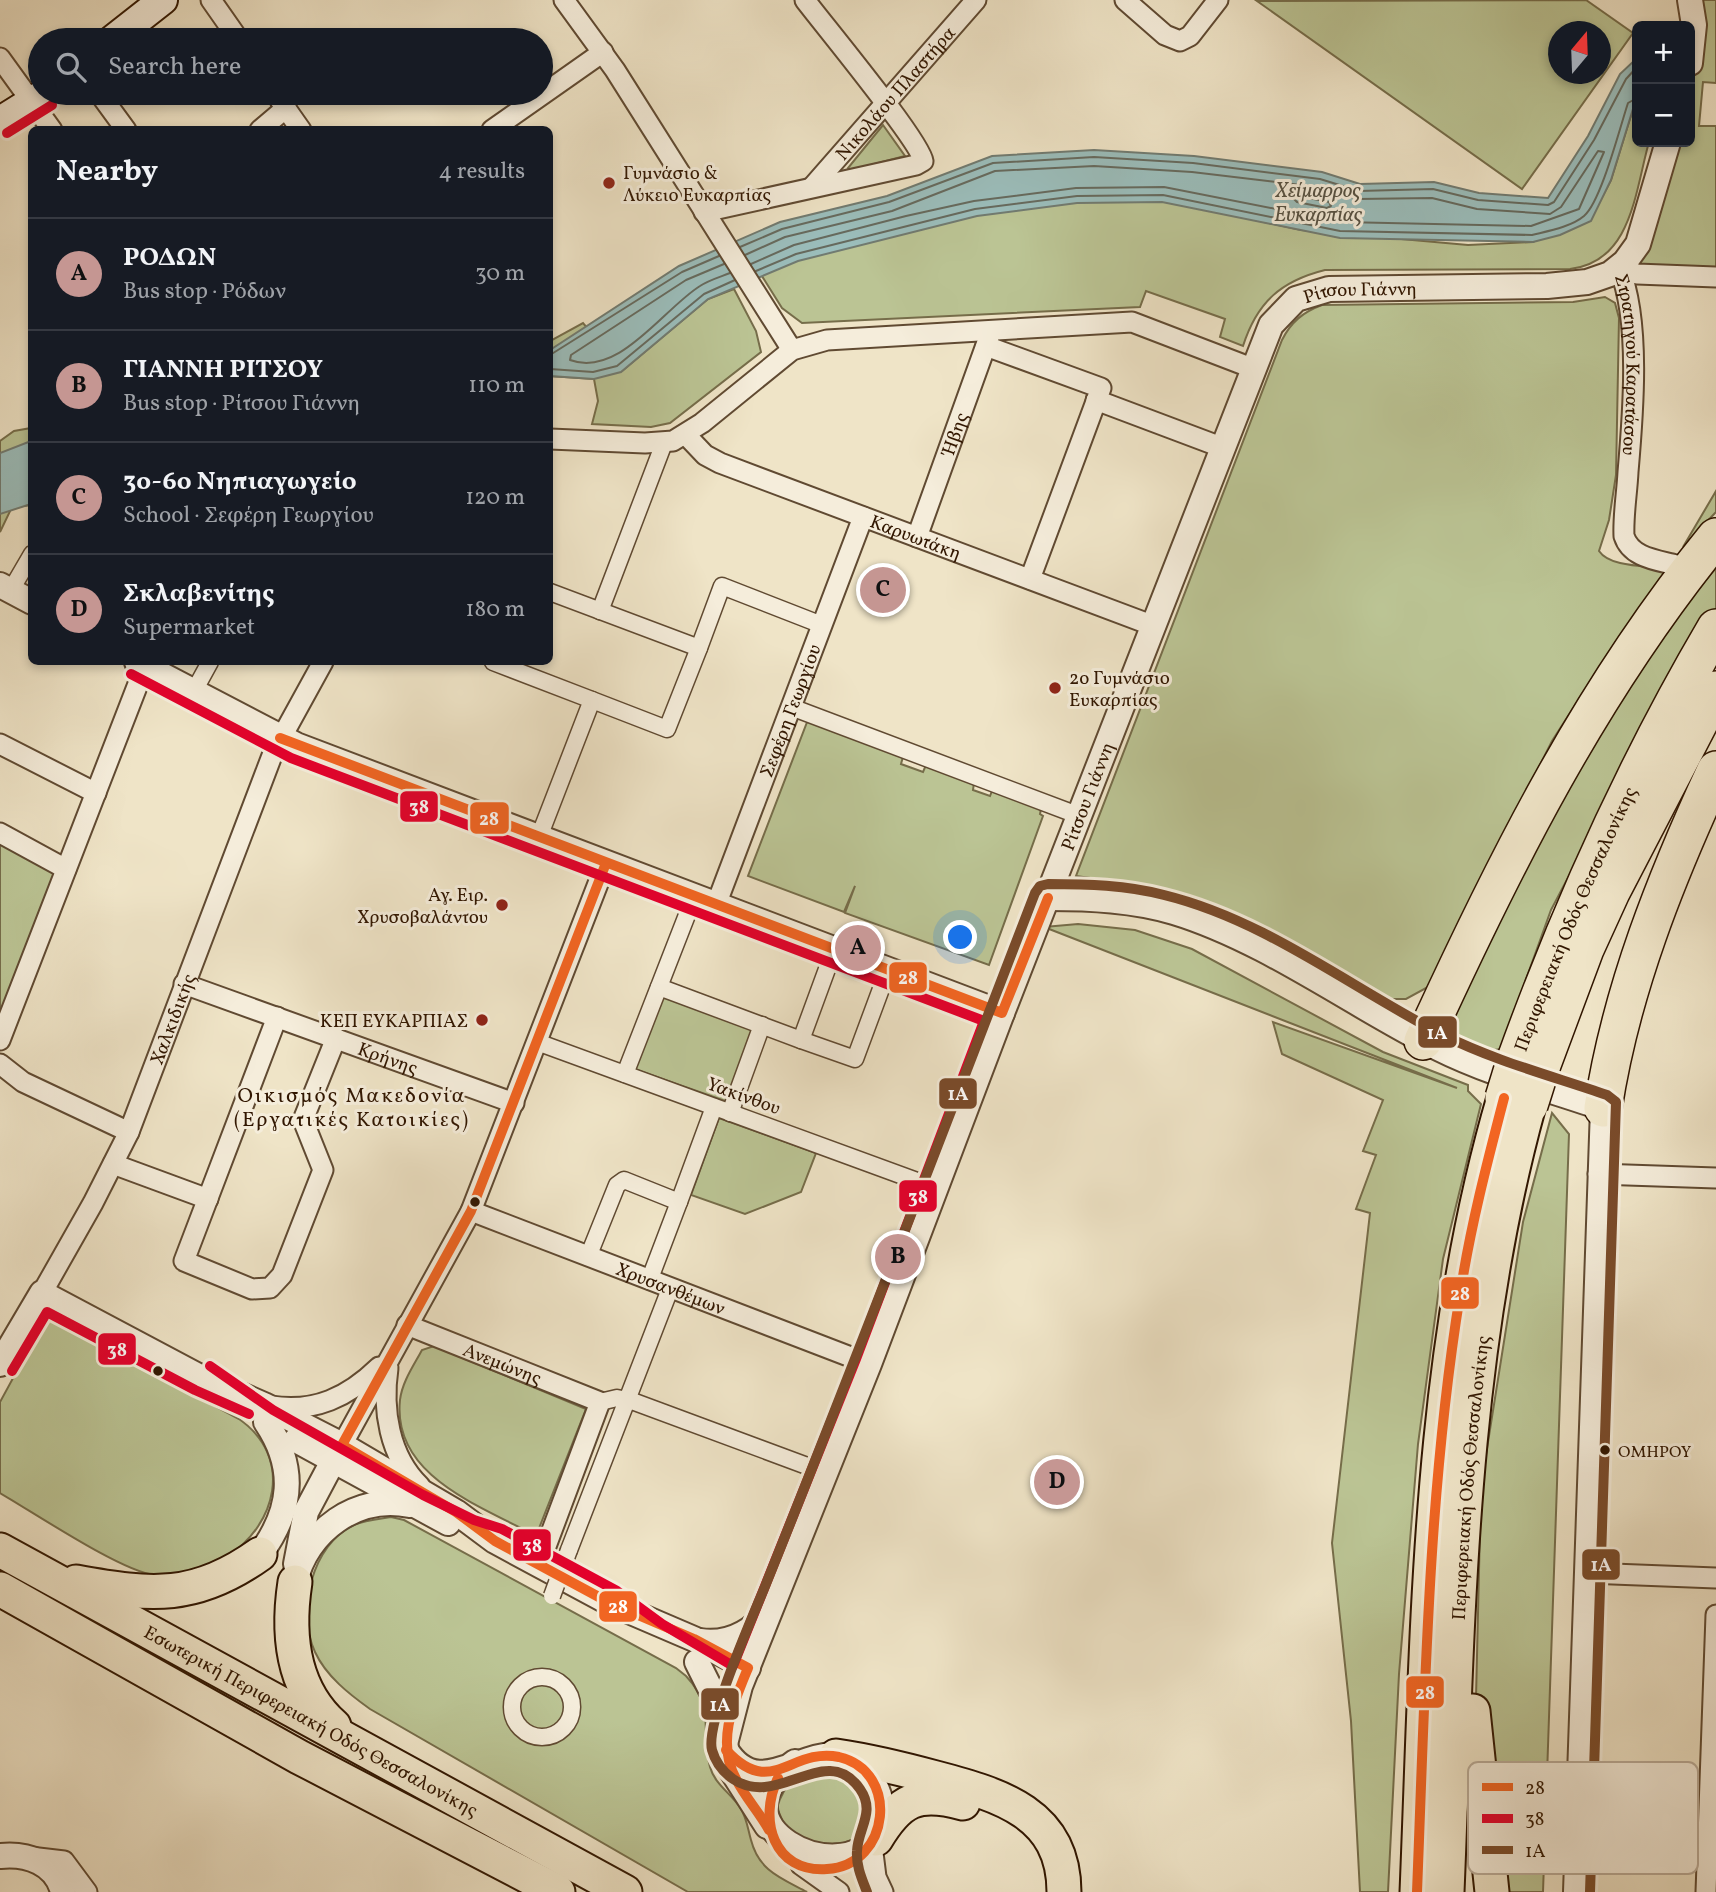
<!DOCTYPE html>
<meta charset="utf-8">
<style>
:root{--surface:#171b24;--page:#242831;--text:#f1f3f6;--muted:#9ea1a6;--line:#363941;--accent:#c59692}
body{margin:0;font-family:Vollkorn,serif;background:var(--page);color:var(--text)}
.controls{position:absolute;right:21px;top:21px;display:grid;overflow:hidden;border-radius:10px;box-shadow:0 4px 10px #0003}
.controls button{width:63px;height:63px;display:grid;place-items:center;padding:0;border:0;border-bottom:2px solid var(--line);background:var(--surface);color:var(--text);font:35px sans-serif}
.compass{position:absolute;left:1548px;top:21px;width:63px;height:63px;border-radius:50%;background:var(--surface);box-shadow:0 4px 10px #0003;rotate:19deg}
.you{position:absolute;left:961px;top:938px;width:24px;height:24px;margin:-18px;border:5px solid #fff;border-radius:50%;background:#1a73e8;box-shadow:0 0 0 10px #1a73e833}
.badge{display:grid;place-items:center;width:46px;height:46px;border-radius:50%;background:var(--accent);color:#111;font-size:23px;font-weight:700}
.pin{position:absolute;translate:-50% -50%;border:4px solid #fff;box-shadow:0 2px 7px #0006}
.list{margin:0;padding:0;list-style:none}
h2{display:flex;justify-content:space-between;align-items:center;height:91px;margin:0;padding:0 28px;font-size:30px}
h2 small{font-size:23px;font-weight:400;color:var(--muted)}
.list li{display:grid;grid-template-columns:46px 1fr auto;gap:21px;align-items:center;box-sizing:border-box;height:112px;padding:0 28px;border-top:2px solid var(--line)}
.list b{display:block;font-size:26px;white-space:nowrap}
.list p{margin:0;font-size:23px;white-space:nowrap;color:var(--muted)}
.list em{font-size:23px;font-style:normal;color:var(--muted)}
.icon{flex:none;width:38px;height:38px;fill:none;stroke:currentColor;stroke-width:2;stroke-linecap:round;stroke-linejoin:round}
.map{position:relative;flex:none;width:1716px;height:1892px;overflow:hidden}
.search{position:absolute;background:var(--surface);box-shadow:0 4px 10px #0003;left:28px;top:28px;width:525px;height:77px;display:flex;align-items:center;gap:18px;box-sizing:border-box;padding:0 24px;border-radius:38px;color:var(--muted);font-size:26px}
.panel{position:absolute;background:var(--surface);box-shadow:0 4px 10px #0003;left:28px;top:126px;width:525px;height:539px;border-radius:10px}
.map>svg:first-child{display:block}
</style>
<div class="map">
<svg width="1716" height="1892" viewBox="0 0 1716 1892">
<rect width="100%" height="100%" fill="#efe4c7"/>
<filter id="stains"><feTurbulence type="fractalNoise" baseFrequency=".00286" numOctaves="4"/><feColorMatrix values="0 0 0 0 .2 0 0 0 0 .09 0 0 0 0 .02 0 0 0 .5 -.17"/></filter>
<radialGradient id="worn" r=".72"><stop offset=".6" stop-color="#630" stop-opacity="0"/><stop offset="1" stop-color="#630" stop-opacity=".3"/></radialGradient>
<g fill="#bbc494" stroke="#766d4a" stroke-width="2" fill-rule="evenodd">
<path d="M1586,0L1633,33L1522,189L1257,1ZM1558,32H1600V74H1558Z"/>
<path d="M1690,0H1716V83L1703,82L1699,126H1716V274L1630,267L1663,142H1690Z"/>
<path d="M1637,96V142H1649C1635,191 1632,262 1570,269L1325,270C1281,281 1257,302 1243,346L1220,337L1225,319L1146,291L1140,307L802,323L782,308L748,254L1065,179L1301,230L1468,245L1533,242L1597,207L1611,180Z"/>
<path d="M883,125L905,156L851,170L848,168Z"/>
<path d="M734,289L756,331L761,352L670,423L651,427L592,424L598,401L594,379L550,376V341L583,323L623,370L708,299Z"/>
<path d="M1605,297L1615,303L1619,318L1616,475L1609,520L1599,551C1611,569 1653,565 1673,570L1615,643L1552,741L1428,987L1406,999H1390L1201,900L1148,886L1076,876L1282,340C1291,322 1303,312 1322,305L1573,302Z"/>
<path d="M31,428V505L12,507L0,532V441L14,431Z"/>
<path d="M1716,491V512L1683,547Z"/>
<path d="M1716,568V611L1663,697L1551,910L1501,1049C1479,1053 1465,1055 1451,1035L1458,992L1528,838L1658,636Z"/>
<path d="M809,717L904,753L901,764L923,772L926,765L974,783L973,790L990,796L992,791L1041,809L1040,814L1043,816L989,965L845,913L855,886L844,912L748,876Z"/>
<path d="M0,833L66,869L0,1040Z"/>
<path d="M1078,924L1135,930L1192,949L1383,1052L1468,1085V1091L1481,1104L1443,1259L1418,1444L1399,1674L1388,1892H1360L1351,1721L1332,1543L1370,1213L1356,1209L1376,1155L1363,1151L1383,1100L1282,1054L1273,1022L1457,1088L1044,927Z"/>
<path d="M662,994L755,1028L728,1102L634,1069Z"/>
<path d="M1552,1113L1569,1134L1543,1892H1493L1476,1698L1481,1486L1523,1222Z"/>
<path d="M719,1118L816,1153L801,1192L745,1214L691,1195Z"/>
<path d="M55,1320L239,1419C294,1457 277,1526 225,1558C217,1563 207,1572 198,1574C186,1577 167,1577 155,1575C122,1572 33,1512 0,1493V1402L43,1323Z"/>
<path d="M434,1346L586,1409L536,1536C482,1506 392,1477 400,1400C402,1382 414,1365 422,1350Z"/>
<path d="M391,1517L404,1520L676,1668L686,1676C716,1708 700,1730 710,1767C715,1785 732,1794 741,1809C747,1819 748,1830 751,1840C759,1871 781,1878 807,1892H688L370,1709C349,1694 326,1676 315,1652C296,1611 312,1544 354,1525C366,1520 379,1519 391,1517Z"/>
<path d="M824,1768C858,1776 877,1805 858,1838L808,1855L794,1848L777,1808C784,1782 798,1773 824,1768Z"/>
</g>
<g fill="#9bbebc" stroke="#717b71" stroke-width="2">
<path d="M1637,58V96L1611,180L1591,221L1560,235L1533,242L1340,238L1162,202L1077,203L977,216L798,261L708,299L621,372L594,379L550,376V350L679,266L780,222L887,196L992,156L1094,150L1194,156L1322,172L1360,184L1434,182L1479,193L1548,198L1588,136L1620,74Z"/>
<path d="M31,441V504L0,514V453Z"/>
</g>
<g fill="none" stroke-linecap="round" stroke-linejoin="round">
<g stroke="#666a5e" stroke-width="2">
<path d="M1298,196L1329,202L1331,206L1327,208L1297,202L1294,199Z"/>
<path d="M740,247L782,229L889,202L993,163L1094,157L1193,163L1320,179L1359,191L1433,189L1478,200L1548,205L1554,202L1594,140L1626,79L1637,67"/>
<path d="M745,255L785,237L892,211L995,171L1094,166L1192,172L1318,187L1358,199L1432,198L1477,209L1550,214L1561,207L1598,151L1604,152L1579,209L1531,226L1342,222L1164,187L1076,188L974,201L906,216L794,245L751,264"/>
<path d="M724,264L686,280L571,355L570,360C619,378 663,309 700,286C709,280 720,277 730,273"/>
<path d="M756,271L796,254L975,209L1077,196L1163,195L1340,231L1532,235C1548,231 1571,227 1584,216C1601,202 1620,127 1628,103L1637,98"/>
<path d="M550,355L682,272L719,256"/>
<path d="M550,369L593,372L617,366L704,294L735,280"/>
</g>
<defs>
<g id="pedestrian">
<path d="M11,590L32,554"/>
<path d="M550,592L699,648L722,586L822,625"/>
<path d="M600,611L664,443"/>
<path d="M493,662L592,700L539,837"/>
<path d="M193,693L210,662"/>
<path d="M592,700L667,729L699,648"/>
<path d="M791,707L1080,816"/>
<path d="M659,987L801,1040L834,950"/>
<path d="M801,1040L855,1059L888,970"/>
<path d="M537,1042L936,1188"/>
<path d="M625,1074L694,897"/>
<path d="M730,1113L762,1025"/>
<path d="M588,1257L617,1185L624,1180L679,1202L714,1107"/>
<path d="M649,1281L679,1202"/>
<path d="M600,1402L617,1398L632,1401L826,1473"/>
<path d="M569,1550L670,1289"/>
<circle cx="542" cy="1707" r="30"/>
</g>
<g id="minor">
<path d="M211,0L239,40"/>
<path d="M564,0L615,70L792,350"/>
<path d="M1125,0L1165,35L1180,41L1190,36L1218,0"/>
<path d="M0,58L52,130"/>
<path d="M99,93L126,130"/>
<path d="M275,93L301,130"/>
<path d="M260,130L286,108"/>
<path d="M492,130L603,52"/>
<path id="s1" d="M813,186L976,0"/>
<path d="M704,212L916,165L923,161C921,142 823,24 805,0"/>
<path id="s2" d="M1619,268C1641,320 1633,415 1628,472C1627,493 1623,515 1624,536C1631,558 1657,560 1676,565"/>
<path d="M1619,268L1637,274L1716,277"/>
<path d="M986,346L1101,388L1030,579"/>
<path d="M1096,400L1221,447"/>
<path id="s3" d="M686,435L705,455L720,463L1154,626"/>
<path d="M550,439L645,443L673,441L702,423L792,350L827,340L1132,322L1252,368"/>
<path id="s4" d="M917,537L990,334"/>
<path d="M0,744L96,793"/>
<path d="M0,833L66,869"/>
<path id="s5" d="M716,905L863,517"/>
<path id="s6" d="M184,984L514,1103"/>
<path d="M277,1017L184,1261L252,1289L270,1288L282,1275L323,1170L303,1120L336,1038"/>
<path d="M0,1040L145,666"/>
<path d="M0,1064L23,1082L129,1132"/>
<path d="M113,1164L208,1199"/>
<path d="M1598,1174L1716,1178"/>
<path id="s7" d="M471,1211L869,1364"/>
<path id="s8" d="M42,1293L93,1203L129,1132L273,753L323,662"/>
<path id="s9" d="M407,1325L600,1402L539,1565"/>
<path d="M388,1368C382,1409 389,1456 420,1486"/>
<path d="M271,1406C315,1413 348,1397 379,1367"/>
<path d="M342,1445L471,1211L606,863"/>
<path d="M1587,1573L1716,1578"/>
<path d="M872,1845L876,1877L883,1892"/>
<path d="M30,1857L64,1861L87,1892"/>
<path d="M801,1865L839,1892"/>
<path d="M1706,1892L1716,1615"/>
</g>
<g id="tertiary">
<path d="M1690,0L1694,25L1690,63"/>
<path d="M0,585L32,602"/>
<path d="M137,662L296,745L1002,1013"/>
<path d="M1048,898C1090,898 1134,900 1174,912C1266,940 1352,1005 1438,1048C1490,1074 1548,1089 1603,1108L1576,1892"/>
<path d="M0,1364L42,1293L202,1378L264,1405L342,1445L456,1512L495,1541L610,1603L694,1639L748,1668"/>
<path d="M296,1440L448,1523"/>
<path d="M260,1554C292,1511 297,1468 266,1422"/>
<path d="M296,1564L306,1512L341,1446"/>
<path d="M295,1582C306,1531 357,1494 410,1505"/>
<path d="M700,1641C728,1645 751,1633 769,1611"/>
<path d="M697,1662L716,1700L730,1768L767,1826"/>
<path id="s10" d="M725,1744L740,1686L869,1364L1002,1013L1271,325L1296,299L1329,289L1547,286L1587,282L1610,274L1625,262L1638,244L1668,142"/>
<path d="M726,1750C768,1817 828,1707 874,1784C883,1799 884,1819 877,1835C839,1892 706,1824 795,1762"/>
<path d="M0,1856C27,1853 56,1863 63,1892"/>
</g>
<g id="secondary">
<path d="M112,40L163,0"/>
<path d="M0,121L45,93"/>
</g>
<g id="trunk">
<path id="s11" d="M0,1550L625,1892"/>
<path d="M76,1582C152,1596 196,1600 260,1554"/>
<path d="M295,1582C287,1634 292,1689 334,1726"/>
<path d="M0,1589L299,1757L558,1892"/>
<path d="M1473,1711L1492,1892"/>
<path d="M836,1756C870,1761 903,1769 936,1778C1000,1795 1064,1813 1064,1892"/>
<path d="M876,1839C900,1799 918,1791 963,1803"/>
<path d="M1417,1892C1428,1626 1428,1356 1504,1098"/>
<path id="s12" d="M1447,1892C1458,1629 1458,1361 1529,1105"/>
</g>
<g id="motorway">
<path d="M1423,1041C1505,862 1591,690 1716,537"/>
<path id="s13" d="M1516,1059C1570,910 1636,764 1716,628"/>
<path d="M1541,1067L1585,949L1611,892L1716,690"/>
<path d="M1603,1108C1621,990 1666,878 1716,770"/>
</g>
</defs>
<use href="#pedestrian" stroke="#604a32" stroke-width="19"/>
<use href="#minor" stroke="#604a32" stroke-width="23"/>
<use href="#tertiary" stroke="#604a32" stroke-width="28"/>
<use href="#secondary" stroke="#311600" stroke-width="32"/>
<use href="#trunk" stroke="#311600" stroke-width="37"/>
<use href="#motorway" stroke="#311600" stroke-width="40"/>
<use href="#pedestrian" stroke="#f5eddb" stroke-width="16"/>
<use href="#minor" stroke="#f5eddb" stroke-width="19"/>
<use href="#tertiary" stroke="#f5eddb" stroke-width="24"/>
<use href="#secondary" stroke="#f5eddb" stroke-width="28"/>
<use href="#trunk" stroke="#efe4c7" stroke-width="33"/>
<use href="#motorway" stroke="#efe4c7" stroke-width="37"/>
<defs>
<path id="pedestrian-bridge" d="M552,1596L569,1550"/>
<g id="motorway-bridge">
<path d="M1504,1098L1516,1059"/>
<path d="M1529,1105L1541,1067"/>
</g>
</defs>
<use href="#pedestrian-bridge" stroke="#604a32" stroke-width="19" stroke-linecap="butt"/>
<use href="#motorway-bridge" stroke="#311600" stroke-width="40" stroke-linecap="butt"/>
<use href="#pedestrian-bridge" stroke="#f5eddb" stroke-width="16"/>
<use href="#motorway-bridge" stroke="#efe4c7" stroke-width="37"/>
<defs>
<g id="bus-1">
<path d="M280,738L1002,1013L1048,898"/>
<path d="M606,863L471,1211L342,1445L456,1512L495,1541L610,1603L694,1639L748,1668C733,1704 716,1742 736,1779C745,1797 759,1812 769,1830"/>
<path d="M726,1750C772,1800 790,1747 839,1757C900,1771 891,1865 827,1869C773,1873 758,1819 778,1778"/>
<path d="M1417,1892C1425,1693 1428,1492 1460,1295C1470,1228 1487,1163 1504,1098"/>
</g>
<g id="bus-2">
<path d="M7,133L52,105"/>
<path d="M131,674L291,758L984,1021L856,1359L733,1666L662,1624L617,1591L502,1529L474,1520L423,1495L273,1410L210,1366"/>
<path d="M12,1371L47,1312L195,1390L249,1414"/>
</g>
<path id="bus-3" d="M867,1892C862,1879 856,1866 857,1851C858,1828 876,1812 860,1789C826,1740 778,1810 733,1779C723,1772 715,1761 712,1750C705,1723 754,1614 766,1584C858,1355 946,1124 1035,893L1040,886L1048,884C1087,884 1126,885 1164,895C1266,920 1351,988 1443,1035C1495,1061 1552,1076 1607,1095L1616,1102L1590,1892"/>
</defs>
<use href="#bus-1" stroke="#f5eddb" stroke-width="16"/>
<use href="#bus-2" stroke="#f5eddb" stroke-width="16"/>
<use href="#bus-3" stroke="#f5eddb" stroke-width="16"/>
<use href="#bus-1" stroke="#f26522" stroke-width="10"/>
<use href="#bus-2" stroke="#e4002b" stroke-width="10"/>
<use href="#bus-3" stroke="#7a4b2a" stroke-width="10"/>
</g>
<g fill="#8f2418" stroke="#f5eddb" stroke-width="2.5">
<circle cx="609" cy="183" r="7"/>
<circle cx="1055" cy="688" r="7"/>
<circle cx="502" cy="905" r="7"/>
<circle cx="482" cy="1020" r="7"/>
</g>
<g fill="#311600" stroke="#f5eddb" stroke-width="2.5">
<circle cx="475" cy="1202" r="6"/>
<circle cx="158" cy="1371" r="6"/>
<circle cx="1605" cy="1450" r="6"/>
</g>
<g text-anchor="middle" stroke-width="6" stroke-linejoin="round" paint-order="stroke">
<g font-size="17" fill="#311600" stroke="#f5eddb" text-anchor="start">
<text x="1618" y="1457">ΟΜΗΡΟΥ</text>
</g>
<g font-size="19" fill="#311600" stroke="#f5eddb">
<text dy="7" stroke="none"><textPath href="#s1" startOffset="124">Νικολάου Πλαστήρα</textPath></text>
<text dy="7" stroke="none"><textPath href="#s10" startOffset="1622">Ρίτσου Γιάννη</textPath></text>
<text dy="7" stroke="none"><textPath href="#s2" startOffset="98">Στρατηγού Καρατάσου</textPath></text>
<text dy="7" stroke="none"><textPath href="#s4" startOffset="110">Ήβης</textPath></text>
<text dy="7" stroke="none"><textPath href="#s3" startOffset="254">Καρυωτάκη</textPath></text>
<text dy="7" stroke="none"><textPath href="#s5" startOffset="208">Σεφέρη Γεωργίου</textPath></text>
<text dy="7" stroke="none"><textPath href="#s10" startOffset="1015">Ρίτσου Γιάννη</textPath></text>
<text dy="7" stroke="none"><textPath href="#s13" startOffset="152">Περιφερειακή Οδός Θεσσαλονίκης</textPath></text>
<text dy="7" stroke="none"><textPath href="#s8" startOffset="304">Χαλκιδικής</textPath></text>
<text dy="7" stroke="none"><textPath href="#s6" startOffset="217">Κρήνης</textPath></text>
<text transform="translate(744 1095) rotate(20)" y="7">Υακίνθου</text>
<text dy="7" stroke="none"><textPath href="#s7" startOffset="214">Χρυσανθέμων</textPath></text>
<text dy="7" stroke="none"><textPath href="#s9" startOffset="103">Ανεμώνης</textPath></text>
<text dy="7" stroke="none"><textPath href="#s12" startOffset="415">Περιφερειακή Οδός Θεσσαλονίκης</textPath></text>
<text dy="7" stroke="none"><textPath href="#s11" startOffset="355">Εσωτερική Περιφερειακή Οδός Θεσσαλονίκης</textPath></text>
</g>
<g font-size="19" fill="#311600" stroke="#f5eddb" text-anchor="start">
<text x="623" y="179">Γυμνάσιο &amp;<tspan x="623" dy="22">Λύκειο Ευκαρπίας</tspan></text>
<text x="1069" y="684">2ο Γυμνάσιο<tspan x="1069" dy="22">Ευκαρπίας</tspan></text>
<text x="488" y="901" text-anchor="end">Αγ. Ειρ.<tspan x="488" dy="22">Χρυσοβαλάντου</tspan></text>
<text x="468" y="1027" text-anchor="end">ΚΕΠ ΕΥΚΑΡΠΙΑΣ</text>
</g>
<g font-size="21" font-style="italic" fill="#565142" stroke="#f5eddb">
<text x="1318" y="197">Χείμαρρος<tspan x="1318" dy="24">Ευκαρπίας</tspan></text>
</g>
<g font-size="21" letter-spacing="2" fill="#311600" stroke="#f5eddb">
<text x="352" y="1102">Οικισμός Μακεδονία<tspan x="352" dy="24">(Εργατικές Κατοικίες)</tspan></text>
</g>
</g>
<rect x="1468" y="1762" width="230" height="112" rx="10" fill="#f5eddb" stroke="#baac99" stroke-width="2"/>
<rect x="1482" y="1783" width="31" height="8" fill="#f26522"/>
<rect x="1482" y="1814" width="31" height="9" fill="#e4002b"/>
<rect x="1482" y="1846" width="31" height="8" fill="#7a4b2a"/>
<g font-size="19" fill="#311600">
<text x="1525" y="1794">28</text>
<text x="1525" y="1825">38</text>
<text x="1525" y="1857">1Α</text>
</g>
<g stroke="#f5eddb" stroke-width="2.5">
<rect x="399" y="790" width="40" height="33" rx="7" fill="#e4002b"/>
<rect x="469" y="801" width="41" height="34" rx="7" fill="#f26522"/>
<rect x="888" y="961" width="40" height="33" rx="7" fill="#f26522"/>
<rect x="1417" y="1015" width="41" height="34" rx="7" fill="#7a4b2a"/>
<rect x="938" y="1077" width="40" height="33" rx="7" fill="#7a4b2a"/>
<rect x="898" y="1179" width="40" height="34" rx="7" fill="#e4002b"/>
<rect x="1440" y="1276" width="40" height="34" rx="7" fill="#f26522"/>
<rect x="97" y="1332" width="40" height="34" rx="7" fill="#e4002b"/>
<rect x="512" y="1528" width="40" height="34" rx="7" fill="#e4002b"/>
<rect x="1581" y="1548" width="40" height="33" rx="7" fill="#7a4b2a"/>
<rect x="598" y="1590" width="40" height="33" rx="7" fill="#f26522"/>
<rect x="1405" y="1675" width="40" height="34" rx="7" fill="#f26522"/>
<rect x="700" y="1687" width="40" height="34" rx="7" fill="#7a4b2a"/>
</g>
<g font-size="19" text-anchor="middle" font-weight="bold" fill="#fff">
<text x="419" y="813">38</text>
<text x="489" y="825">28</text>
<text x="908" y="984">28</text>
<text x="1437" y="1039">1Α</text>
<text x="958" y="1100">1Α</text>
<text x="918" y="1203">38</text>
<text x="1460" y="1300">28</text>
<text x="117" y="1356">38</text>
<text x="532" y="1552">38</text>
<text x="1601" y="1571">1Α</text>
<text x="618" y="1613">28</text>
<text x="1425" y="1699">28</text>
<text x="720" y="1711">1Α</text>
</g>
<rect width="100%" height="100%" filter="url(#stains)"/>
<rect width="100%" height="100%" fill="url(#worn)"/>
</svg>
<div class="controls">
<button>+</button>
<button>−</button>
</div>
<svg class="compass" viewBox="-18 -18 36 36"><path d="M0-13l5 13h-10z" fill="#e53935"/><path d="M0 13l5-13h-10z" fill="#9ea1a6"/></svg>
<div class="you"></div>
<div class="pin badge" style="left:858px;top:948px">A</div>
<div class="pin badge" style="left:898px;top:1257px">B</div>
<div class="pin badge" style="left:883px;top:590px">C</div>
<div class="pin badge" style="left:1057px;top:1482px">D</div>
<div class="search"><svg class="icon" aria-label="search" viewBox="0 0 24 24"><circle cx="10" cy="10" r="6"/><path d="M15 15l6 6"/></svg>Search here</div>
<section class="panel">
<h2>Nearby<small>4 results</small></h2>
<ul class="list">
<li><span class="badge">A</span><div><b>ΡΟΔΩΝ</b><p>Bus stop · Ρόδων</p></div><em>30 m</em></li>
<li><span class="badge">B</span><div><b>ΓΙΑΝΝΗ ΡΙΤΣΟΥ</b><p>Bus stop · Ρίτσου Γιάννη</p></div><em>110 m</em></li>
<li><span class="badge">C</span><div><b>3ο-6ο Νηπιαγωγείο</b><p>School · Σεφέρη Γεωργίου</p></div><em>120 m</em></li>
<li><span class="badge">D</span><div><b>Σκλαβενίτης</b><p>Supermarket</p></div><em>180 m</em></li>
</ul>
</section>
</div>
